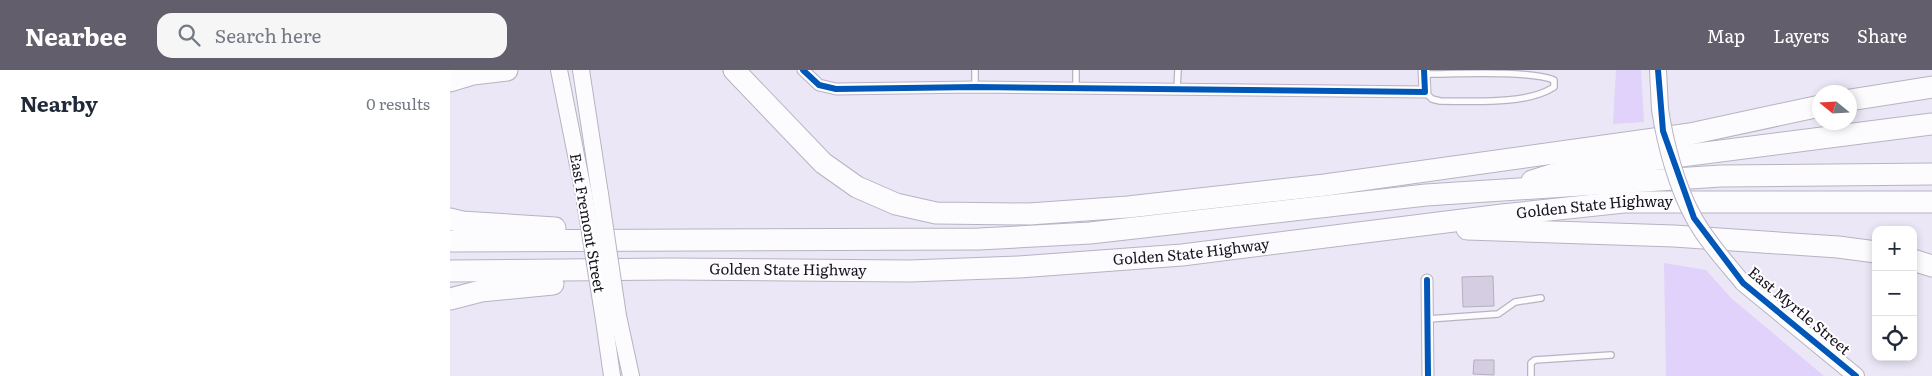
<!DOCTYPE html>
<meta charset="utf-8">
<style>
:root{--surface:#fff;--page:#f6f6f7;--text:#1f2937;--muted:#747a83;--line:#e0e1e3;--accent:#635e6b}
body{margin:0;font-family:Literata,serif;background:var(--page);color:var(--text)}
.controls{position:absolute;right:15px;bottom:15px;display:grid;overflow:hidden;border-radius:10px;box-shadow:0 2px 8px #0003}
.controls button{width:45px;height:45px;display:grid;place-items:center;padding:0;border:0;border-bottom:1px solid var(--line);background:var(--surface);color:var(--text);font:25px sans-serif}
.compass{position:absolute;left:1362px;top:15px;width:45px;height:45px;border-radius:50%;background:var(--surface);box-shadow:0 2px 8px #0003;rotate:288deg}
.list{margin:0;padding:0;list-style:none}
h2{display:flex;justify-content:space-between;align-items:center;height:65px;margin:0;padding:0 20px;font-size:21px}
h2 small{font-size:16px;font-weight:400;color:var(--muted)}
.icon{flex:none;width:28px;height:28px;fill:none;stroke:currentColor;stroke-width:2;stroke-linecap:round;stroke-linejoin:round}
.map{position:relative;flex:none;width:1482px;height:306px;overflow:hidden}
header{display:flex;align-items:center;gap:30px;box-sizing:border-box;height:70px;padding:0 25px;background:var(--accent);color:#fff}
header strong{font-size:24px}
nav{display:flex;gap:28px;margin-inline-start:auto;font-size:18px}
.search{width:350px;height:45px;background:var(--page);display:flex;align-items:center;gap:12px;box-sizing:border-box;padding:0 18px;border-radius:15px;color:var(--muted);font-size:19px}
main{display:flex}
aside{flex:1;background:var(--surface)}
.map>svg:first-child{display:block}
</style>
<header>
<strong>Nearbee</strong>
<div class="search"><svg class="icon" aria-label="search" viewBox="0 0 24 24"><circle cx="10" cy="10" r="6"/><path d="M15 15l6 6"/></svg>Search here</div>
<nav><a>Map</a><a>Layers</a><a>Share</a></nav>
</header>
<main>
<aside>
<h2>Nearby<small>0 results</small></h2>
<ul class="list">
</ul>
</aside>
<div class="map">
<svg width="1482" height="306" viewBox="0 0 1482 306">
<rect width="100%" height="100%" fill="#ece7f6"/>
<g fill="#e0d2fa">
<path d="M1166,0H1191L1194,52L1163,54Z"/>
<path d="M1214,193L1256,200L1281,228L1374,306H1216Z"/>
</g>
<g fill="#d5cee2" stroke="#b3afbc">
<path d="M1043,206L1044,236L1013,237L1012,207Z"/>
<path d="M1024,290H1044V305L1023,304Z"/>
</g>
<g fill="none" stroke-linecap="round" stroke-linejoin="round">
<defs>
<g id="lane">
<path d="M525,0V17"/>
<path d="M974,4C1008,4 1076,0 1104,10V17C1077,35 1022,31 990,31L982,29L975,22"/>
<path d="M626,18V0"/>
<path d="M727,19L728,0"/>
<path d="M978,249L1048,244L1065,232L1091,228"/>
<path d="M1081,306V293L1085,290L1161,285"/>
</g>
<g id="street">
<path d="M353,0L369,15L386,19L525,17L975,22L974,0"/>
<path d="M977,210L978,306"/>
</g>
<g id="secondary">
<path d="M109,0L134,125"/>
<path d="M131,0L150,124"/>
<path d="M1208,0L1210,39"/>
<path d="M1293,213L1406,306"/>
<path d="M168,246L181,306"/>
<path d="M154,250L162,306"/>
</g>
<g id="highway">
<path d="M284,0L373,93L407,117L446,134L486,143L579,144L678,137L875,115L1240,64L1370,36"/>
<path d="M0,11L23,4L57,0"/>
<path d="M1400,30L1482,17"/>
<path d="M1082,111L1114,101L1482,54"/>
<path d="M0,149L12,152L105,158"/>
<path d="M1017,159L1224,166L1388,177L1426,182"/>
<path d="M0,171L529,169L640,163L976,125L1271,106L1482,104"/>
<path d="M1463,190L1482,196"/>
<path id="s1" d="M0,201L221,199L460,201L569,197L732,185L1052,145L1174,132H1482"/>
<path d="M0,229L31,221L103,214"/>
</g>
</defs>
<use href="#lane" stroke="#b8b3c1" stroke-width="8"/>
<use href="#street" stroke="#b8b3c1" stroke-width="13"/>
<use href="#secondary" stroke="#b8b3c1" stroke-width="18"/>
<use href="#highway" stroke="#b8b3c1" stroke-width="23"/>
<use href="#lane" stroke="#fcfbfe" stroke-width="5.5"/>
<use href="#street" stroke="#fcfbfe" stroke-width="11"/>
<use href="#secondary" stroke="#fcfbfe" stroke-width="16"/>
<use href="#highway" stroke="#fcfbfe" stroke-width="21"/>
<defs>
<g id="secondary-bridge">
<path d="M1210,39C1215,73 1227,118 1244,148C1257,172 1276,192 1293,213"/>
<path d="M150,124L168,246"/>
<path d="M134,125L154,250"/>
</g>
</defs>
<use href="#secondary-bridge" stroke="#b8b3c1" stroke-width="18" stroke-linecap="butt"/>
<use href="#secondary-bridge" stroke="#fcfbfe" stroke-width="16"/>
<defs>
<g id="cycleway">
<path d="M353,0L369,15L386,19L525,17L975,22L974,0"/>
<path d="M1208,0L1213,61L1244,148L1293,213L1406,306"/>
<path d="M977,210L978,306"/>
</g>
</defs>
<use href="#cycleway" stroke="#fff" stroke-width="9"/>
<use href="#cycleway" stroke="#0057b8" stroke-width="6"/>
</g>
<g text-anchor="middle" stroke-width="4" stroke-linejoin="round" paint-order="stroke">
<g font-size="15" fill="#191420" stroke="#fff">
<text dy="5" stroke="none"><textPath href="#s1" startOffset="1148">Golden State Highway</textPath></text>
<text transform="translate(137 153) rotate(80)" y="5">East Fremont Street</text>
<text dy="5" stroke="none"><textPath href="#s1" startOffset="742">Golden State Highway</textPath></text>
<text dy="5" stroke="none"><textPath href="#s1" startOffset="338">Golden State Highway</textPath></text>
<text transform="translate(1349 241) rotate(40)" y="5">East Myrtle Street</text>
</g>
</g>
</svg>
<div class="controls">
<button>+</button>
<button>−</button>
<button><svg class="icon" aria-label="locate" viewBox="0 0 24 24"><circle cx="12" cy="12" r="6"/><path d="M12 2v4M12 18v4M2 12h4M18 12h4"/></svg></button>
</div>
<svg class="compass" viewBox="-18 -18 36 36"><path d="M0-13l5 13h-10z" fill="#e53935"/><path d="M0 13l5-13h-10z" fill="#747a83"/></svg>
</div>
</main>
